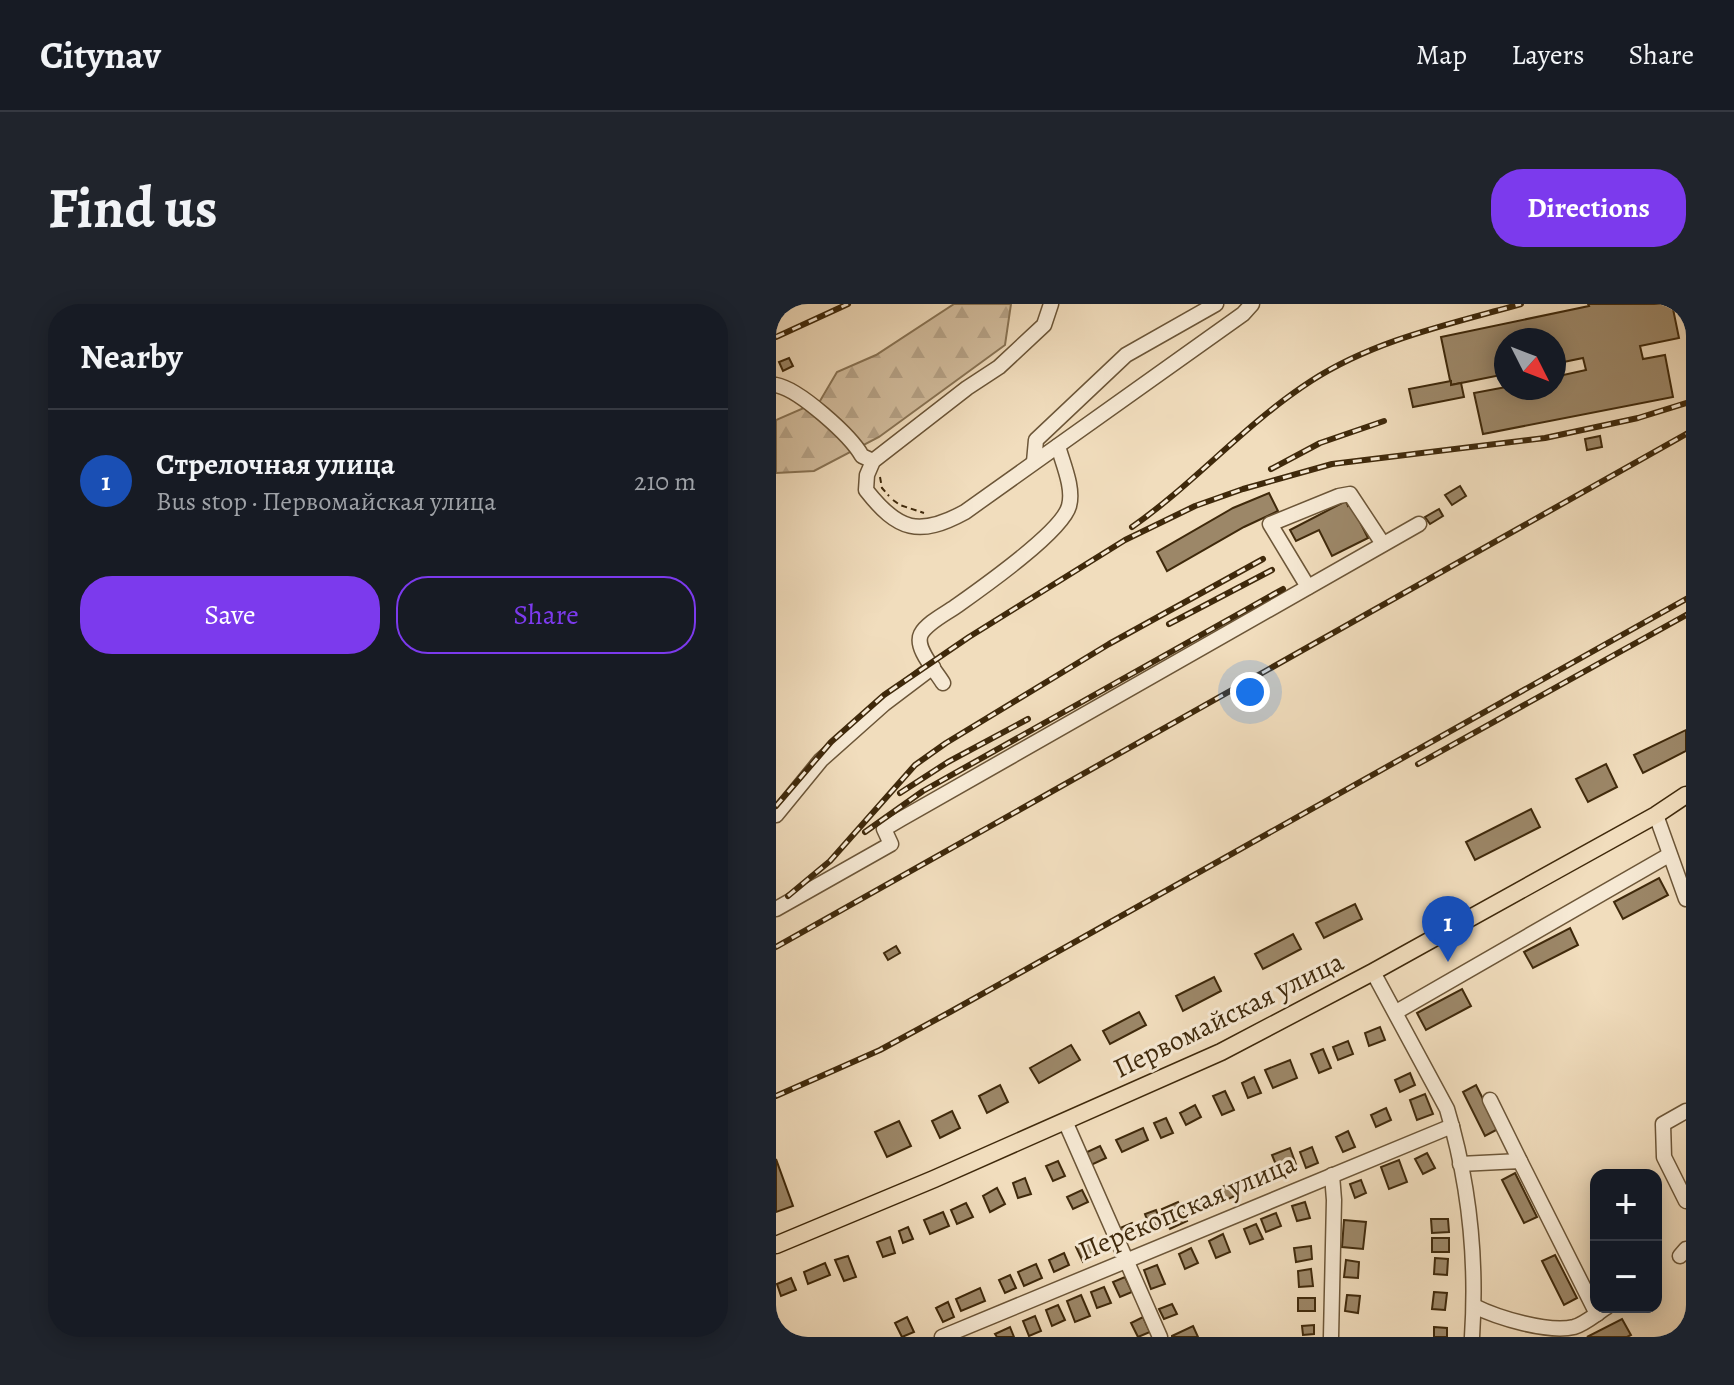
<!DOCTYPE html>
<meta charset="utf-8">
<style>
:root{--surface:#171b24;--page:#20242c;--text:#f1f3f6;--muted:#9ea1a6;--line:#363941;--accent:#7c3aed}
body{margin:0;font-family:Alegreya,serif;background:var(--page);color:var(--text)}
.controls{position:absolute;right:24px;bottom:24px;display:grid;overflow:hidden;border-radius:16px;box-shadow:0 4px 20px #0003}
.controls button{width:72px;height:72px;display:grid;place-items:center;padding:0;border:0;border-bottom:2px solid var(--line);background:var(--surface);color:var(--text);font:40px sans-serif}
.compass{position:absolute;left:718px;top:24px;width:72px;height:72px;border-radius:50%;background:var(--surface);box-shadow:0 4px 20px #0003;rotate:132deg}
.you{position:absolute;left:474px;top:388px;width:28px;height:28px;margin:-20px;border:6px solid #fff;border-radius:50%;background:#1a73e8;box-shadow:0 0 0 12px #1a73e833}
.badge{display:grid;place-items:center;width:52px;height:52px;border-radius:50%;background:var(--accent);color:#fff;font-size:26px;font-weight:700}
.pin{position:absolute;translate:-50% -66px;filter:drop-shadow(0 2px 4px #0008)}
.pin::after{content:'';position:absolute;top:42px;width:28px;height:24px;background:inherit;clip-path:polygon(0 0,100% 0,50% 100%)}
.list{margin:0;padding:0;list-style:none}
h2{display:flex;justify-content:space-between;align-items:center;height:104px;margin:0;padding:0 32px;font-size:34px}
h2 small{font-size:26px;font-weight:400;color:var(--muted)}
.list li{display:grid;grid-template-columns:52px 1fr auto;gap:24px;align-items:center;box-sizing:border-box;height:144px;padding:0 32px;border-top:2px solid var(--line)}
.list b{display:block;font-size:30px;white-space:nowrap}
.list p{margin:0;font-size:26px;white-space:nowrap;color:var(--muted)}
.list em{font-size:26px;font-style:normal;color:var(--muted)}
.actions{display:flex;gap:16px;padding:24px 32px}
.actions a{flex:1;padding:18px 0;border:2px solid var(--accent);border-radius:32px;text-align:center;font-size:28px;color:var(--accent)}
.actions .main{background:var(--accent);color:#fff}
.map{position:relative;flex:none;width:910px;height:1033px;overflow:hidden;border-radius:32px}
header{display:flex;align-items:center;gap:48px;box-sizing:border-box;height:112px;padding:0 40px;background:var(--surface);border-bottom:2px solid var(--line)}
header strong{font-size:38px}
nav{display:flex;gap:44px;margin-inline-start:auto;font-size:28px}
.intro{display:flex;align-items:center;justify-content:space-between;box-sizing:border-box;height:192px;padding:0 48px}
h1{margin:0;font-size:56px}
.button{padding:20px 36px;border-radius:32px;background:var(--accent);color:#fff;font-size:28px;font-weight:700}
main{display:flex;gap:48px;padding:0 48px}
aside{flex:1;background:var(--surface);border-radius:32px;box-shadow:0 4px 20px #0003}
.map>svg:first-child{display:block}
</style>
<header>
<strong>Citynav</strong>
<nav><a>Map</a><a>Layers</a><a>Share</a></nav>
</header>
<div class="intro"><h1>Find us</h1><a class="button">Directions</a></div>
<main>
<aside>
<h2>Nearby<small></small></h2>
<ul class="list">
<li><span class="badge" style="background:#1a4fb4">1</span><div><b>Стрелочная улица</b><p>Bus stop · Первомайская улица</p></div><em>210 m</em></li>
</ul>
<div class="actions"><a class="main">Save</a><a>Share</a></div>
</aside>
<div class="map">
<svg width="910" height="1033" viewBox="0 0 910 1033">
<defs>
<pattern id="forest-firs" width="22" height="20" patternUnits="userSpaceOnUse" patternTransform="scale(2)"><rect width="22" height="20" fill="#d3be9f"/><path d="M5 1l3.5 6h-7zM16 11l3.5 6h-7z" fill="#b6a388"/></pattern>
</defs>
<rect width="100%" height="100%" fill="#f1ddbd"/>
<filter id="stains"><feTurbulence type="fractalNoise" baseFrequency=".0025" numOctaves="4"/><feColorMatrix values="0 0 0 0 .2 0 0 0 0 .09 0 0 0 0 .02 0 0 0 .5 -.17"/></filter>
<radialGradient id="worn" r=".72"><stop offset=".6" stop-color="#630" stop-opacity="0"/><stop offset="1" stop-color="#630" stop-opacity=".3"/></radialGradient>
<path fill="url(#forest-firs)" stroke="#897455" stroke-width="2" d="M178,0H235L229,41L103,133L38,167L0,169V116L44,97L61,68L100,51Z"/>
<g fill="#9c8768" stroke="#3f290b" stroke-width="2">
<path d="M812,0H896L903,34L864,42L867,55L889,51L897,93L707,130L698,89L730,83L778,84V73L810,66L807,54L778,60V36H730V70L675,81L665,33L813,2Z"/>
<path d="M13,54L17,62L7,67L3,58Z"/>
<path d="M675,77V81L685,79L688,93L637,103L633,85Z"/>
<path d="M824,132L826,143L811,146L809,135Z"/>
<path d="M684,182L690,192L676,201L669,191Z"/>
<path d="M493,189L502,207L468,223L391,267L381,248L457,204Z"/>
<path d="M570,197L572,202L575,200L592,234L556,252L543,226L520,237L514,226Z"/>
<path d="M663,205L667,212L654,220L649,213Z"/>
<path d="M910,426V447L867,469L858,451Z"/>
<path d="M830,460L841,483L812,498L800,475Z"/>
<path d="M755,505L764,523L699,556L690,538Z"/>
<path d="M883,574L892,591L847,615L838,598Z"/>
<path d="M579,600L586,615L548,634L540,619Z"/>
<path d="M794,624L802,641L757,664L748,648Z"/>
<path d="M517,630L525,645L487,665L479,650Z"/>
<path d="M120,642L124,649L112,656L108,649Z"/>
<path d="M438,673L445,687L407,707L400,692Z"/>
<path d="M686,685L695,702L650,726L641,709Z"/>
<path d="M363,708L370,721L334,740L327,727Z"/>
<path d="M604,723L609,736L593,742L589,729Z"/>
<path d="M572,737L577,750L562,756L557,743Z"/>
<path d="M295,741L304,756L263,779L254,764Z"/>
<path d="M547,745L555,764L543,769L535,750Z"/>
<path d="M514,756L521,774L497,784L489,766Z"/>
<path d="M634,769L639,781L624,788L619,776Z"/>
<path d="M478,773L485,789L472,794L466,779Z"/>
<path d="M224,781L232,798L211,809L203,792Z"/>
<path d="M700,781L722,825L709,832L687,788Z"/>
<path d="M449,787L458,806L446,811L437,792Z"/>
<path d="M649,790L657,810L641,816L634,796Z"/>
<path d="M419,801L425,813L410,821L404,809Z"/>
<path d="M610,804L615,816L600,823L595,811Z"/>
<path d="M176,807L184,824L164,834L156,817Z"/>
<path d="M390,814L397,829L385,834L378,819Z"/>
<path d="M123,817L135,842L111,853L99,828Z"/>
<path d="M367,824L372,836L346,848L340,836Z"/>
<path d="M572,827L579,843L567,848L560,833Z"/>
<path d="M324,842L330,854L315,861L309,849Z"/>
<path d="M536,843L542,859L530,864L524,848Z"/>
<path d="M514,844L522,866L505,873L496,851Z"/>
<path d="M651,849L659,864L647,870L639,855Z"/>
<path d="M0,855L17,902L0,908Z"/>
<path d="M623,856L631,878L613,885L605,863Z"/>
<path d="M282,857L289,872L277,877L270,862Z"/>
<path d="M739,869L761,913L748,919L726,876Z"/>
<path d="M249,874L255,890L242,894L237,879Z"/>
<path d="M585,876L590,889L579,894L574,880Z"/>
<path d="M458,878L463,890L448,897L443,884Z"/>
<path d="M221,884L229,900L214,908L207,892Z"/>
<path d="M306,886L312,898L297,905L291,893Z"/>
<path d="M431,891L436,903L421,910L415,898Z"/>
<path d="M402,898L411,917L394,925L386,905Z"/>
<path d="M529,898L534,914L521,917L516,902Z"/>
<path d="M190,899L197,913L181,920L175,906Z"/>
<path d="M380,906L385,919L374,924L369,910Z"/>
<path d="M167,908L173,922L154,930L148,916Z"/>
<path d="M500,909L505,922L490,928L485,915Z"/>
<path d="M655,915H672L673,928L656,929Z"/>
<path d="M568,916L590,918L587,945L566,943Z"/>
<path d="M356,919L363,934L350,939L344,924Z"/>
<path d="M480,920L487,935L474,940L468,925Z"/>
<path d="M132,923L137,935L127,939L123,927Z"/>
<path d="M447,930L454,948L440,954L433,937Z"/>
<path d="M114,933L119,949L107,953L101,938Z"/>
<rect x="656" y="934" width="17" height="14"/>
<path d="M312,937L319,952L307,958L300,943Z"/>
<path d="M535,942L536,955L520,958L518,944Z"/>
<path d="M415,944L422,959L409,965L403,950Z"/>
<path d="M288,949L293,961L278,968L273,956Z"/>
<path d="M779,951L801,994L788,1001L766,957Z"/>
<path d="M72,952L80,973L68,977L59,956Z"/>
<path d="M659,954L672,955L671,971L658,970Z"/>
<path d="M570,956L583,958L582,974L568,973Z"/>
<path d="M49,959L54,971L32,980L28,968Z"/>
<path d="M260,960L266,974L248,982L242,968Z"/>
<path d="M381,961L389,980L375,985L368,966Z"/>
<path d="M535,965L537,982L523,983L522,967Z"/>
<path d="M234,971L240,984L229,989L223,976Z"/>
<path d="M349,973L356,988L344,993L337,978Z"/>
<path d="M15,974L20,986L5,992L1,980Z"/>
<path d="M328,983L335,999L321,1004L315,988Z"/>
<path d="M204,984L209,997L185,1007L180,995Z"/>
<path d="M658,988L671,989L669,1006L656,1005Z"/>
<path d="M305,991L314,1012L299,1018L291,997Z"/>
<path d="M571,991L584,992L582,1009L569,1007Z"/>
<rect x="522" y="994" width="17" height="13"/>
<path d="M172,998L178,1013L167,1018L160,1004Z"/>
<path d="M396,1000L401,1010L388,1015L383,1005Z"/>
<path d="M282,1001L289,1016L276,1022L270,1006Z"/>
<path d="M259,1012L265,1027L253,1032L247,1017Z"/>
<path d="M131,1013L138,1028L126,1033L119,1019Z"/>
<path d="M367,1013L374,1028L362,1033L355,1019Z"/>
<path d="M846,1015L855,1031L851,1033H811Z"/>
<path d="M538,1021V1030L527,1031L526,1022Z"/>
<path d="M417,1022L422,1033H396V1032Z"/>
<path d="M234,1023L238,1033H221L219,1030Z"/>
<path d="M658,1023L671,1024V1033H658Z"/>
</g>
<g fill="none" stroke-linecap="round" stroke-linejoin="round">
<defs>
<g id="minor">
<path d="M275,0L268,21L223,63L191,84L97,157L91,171L90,186C122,227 143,233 189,208L467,10L476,0"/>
<path d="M0,81C23,85 75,132 86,152L97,157"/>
<path d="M258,158L260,136L350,51L440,0"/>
<path d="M532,283L494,220L563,192L574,190L607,240"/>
<path d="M167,379C160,367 138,344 145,330C151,319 169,310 179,303C203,286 286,228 293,202C298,184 287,160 282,142"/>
<path d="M0,511L45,456L108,400L157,363"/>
<path d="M880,511L910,595"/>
<path d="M0,605L115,540L108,525L125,515L643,220"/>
<path d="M597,668L671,805C693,878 701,957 696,1033"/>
<path d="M620,708L893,551"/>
<path d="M714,796L744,857"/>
<path d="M910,807L887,820L888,853L910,897"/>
<path d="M289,817L384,1033"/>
<path d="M684,860L744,857L821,1010"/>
<path d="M904,952L910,945"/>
<path d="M698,1002C722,1014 772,1029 798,1023C809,1020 821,1009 831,1003"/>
<path d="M166,1033L676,822"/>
<path d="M555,1033L558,896L556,871"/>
</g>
<path id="major" d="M0,941L158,875L445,748L597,668L880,511L910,491"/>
</defs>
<use href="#minor" stroke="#6c5638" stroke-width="17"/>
<use href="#major" stroke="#3f290b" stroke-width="19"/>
<g stroke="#3f290b" stroke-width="2" stroke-dasharray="6 4" stroke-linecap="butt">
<path d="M104,173L106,184L113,192"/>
<path d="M117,196L124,201L148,209"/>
</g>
<use href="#minor" stroke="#f6e9d4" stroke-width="14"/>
<use href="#major" stroke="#f1ddbd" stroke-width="16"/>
<defs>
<g id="rail">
<path d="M0,33L72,0"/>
<path d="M495,165L544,139L608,117"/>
<path d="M356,223C419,179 470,119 535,77C598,36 674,20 745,0"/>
<path d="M393,320L496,266"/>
<path d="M642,460L910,311"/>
<path d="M124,489L172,458L252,415"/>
<path d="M0,502L55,438L108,391L193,333L349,236L419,202L467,185L556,160L769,134L862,114L910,99"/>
<path d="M89,528L147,487L507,285"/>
<path d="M12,592L54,557L139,461L170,439L333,340L487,255"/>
<path d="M0,643L910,130"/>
<path d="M0,792L104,746L174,708L910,295"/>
</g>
</defs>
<use href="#rail" stroke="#3f290b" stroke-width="6"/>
<use href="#rail" stroke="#f6e9d4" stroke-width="3" stroke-dasharray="9" stroke-linecap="butt"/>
</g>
<g text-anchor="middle" stroke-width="6" stroke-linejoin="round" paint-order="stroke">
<g font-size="28" fill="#3f290b" stroke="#f6e9d4">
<text transform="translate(452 710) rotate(-26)" y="10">Первомайская улица</text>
<text transform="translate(411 902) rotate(-23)" y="10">Перекопская улица</text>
</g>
</g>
<rect width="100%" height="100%" filter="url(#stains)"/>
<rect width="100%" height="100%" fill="url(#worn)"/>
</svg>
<div class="controls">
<button>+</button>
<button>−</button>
</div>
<svg class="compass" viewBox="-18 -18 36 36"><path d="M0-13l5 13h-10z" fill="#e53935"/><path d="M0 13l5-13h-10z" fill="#9ea1a6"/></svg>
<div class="you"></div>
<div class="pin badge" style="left:672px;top:658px;background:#1a4fb4">1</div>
</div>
</main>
